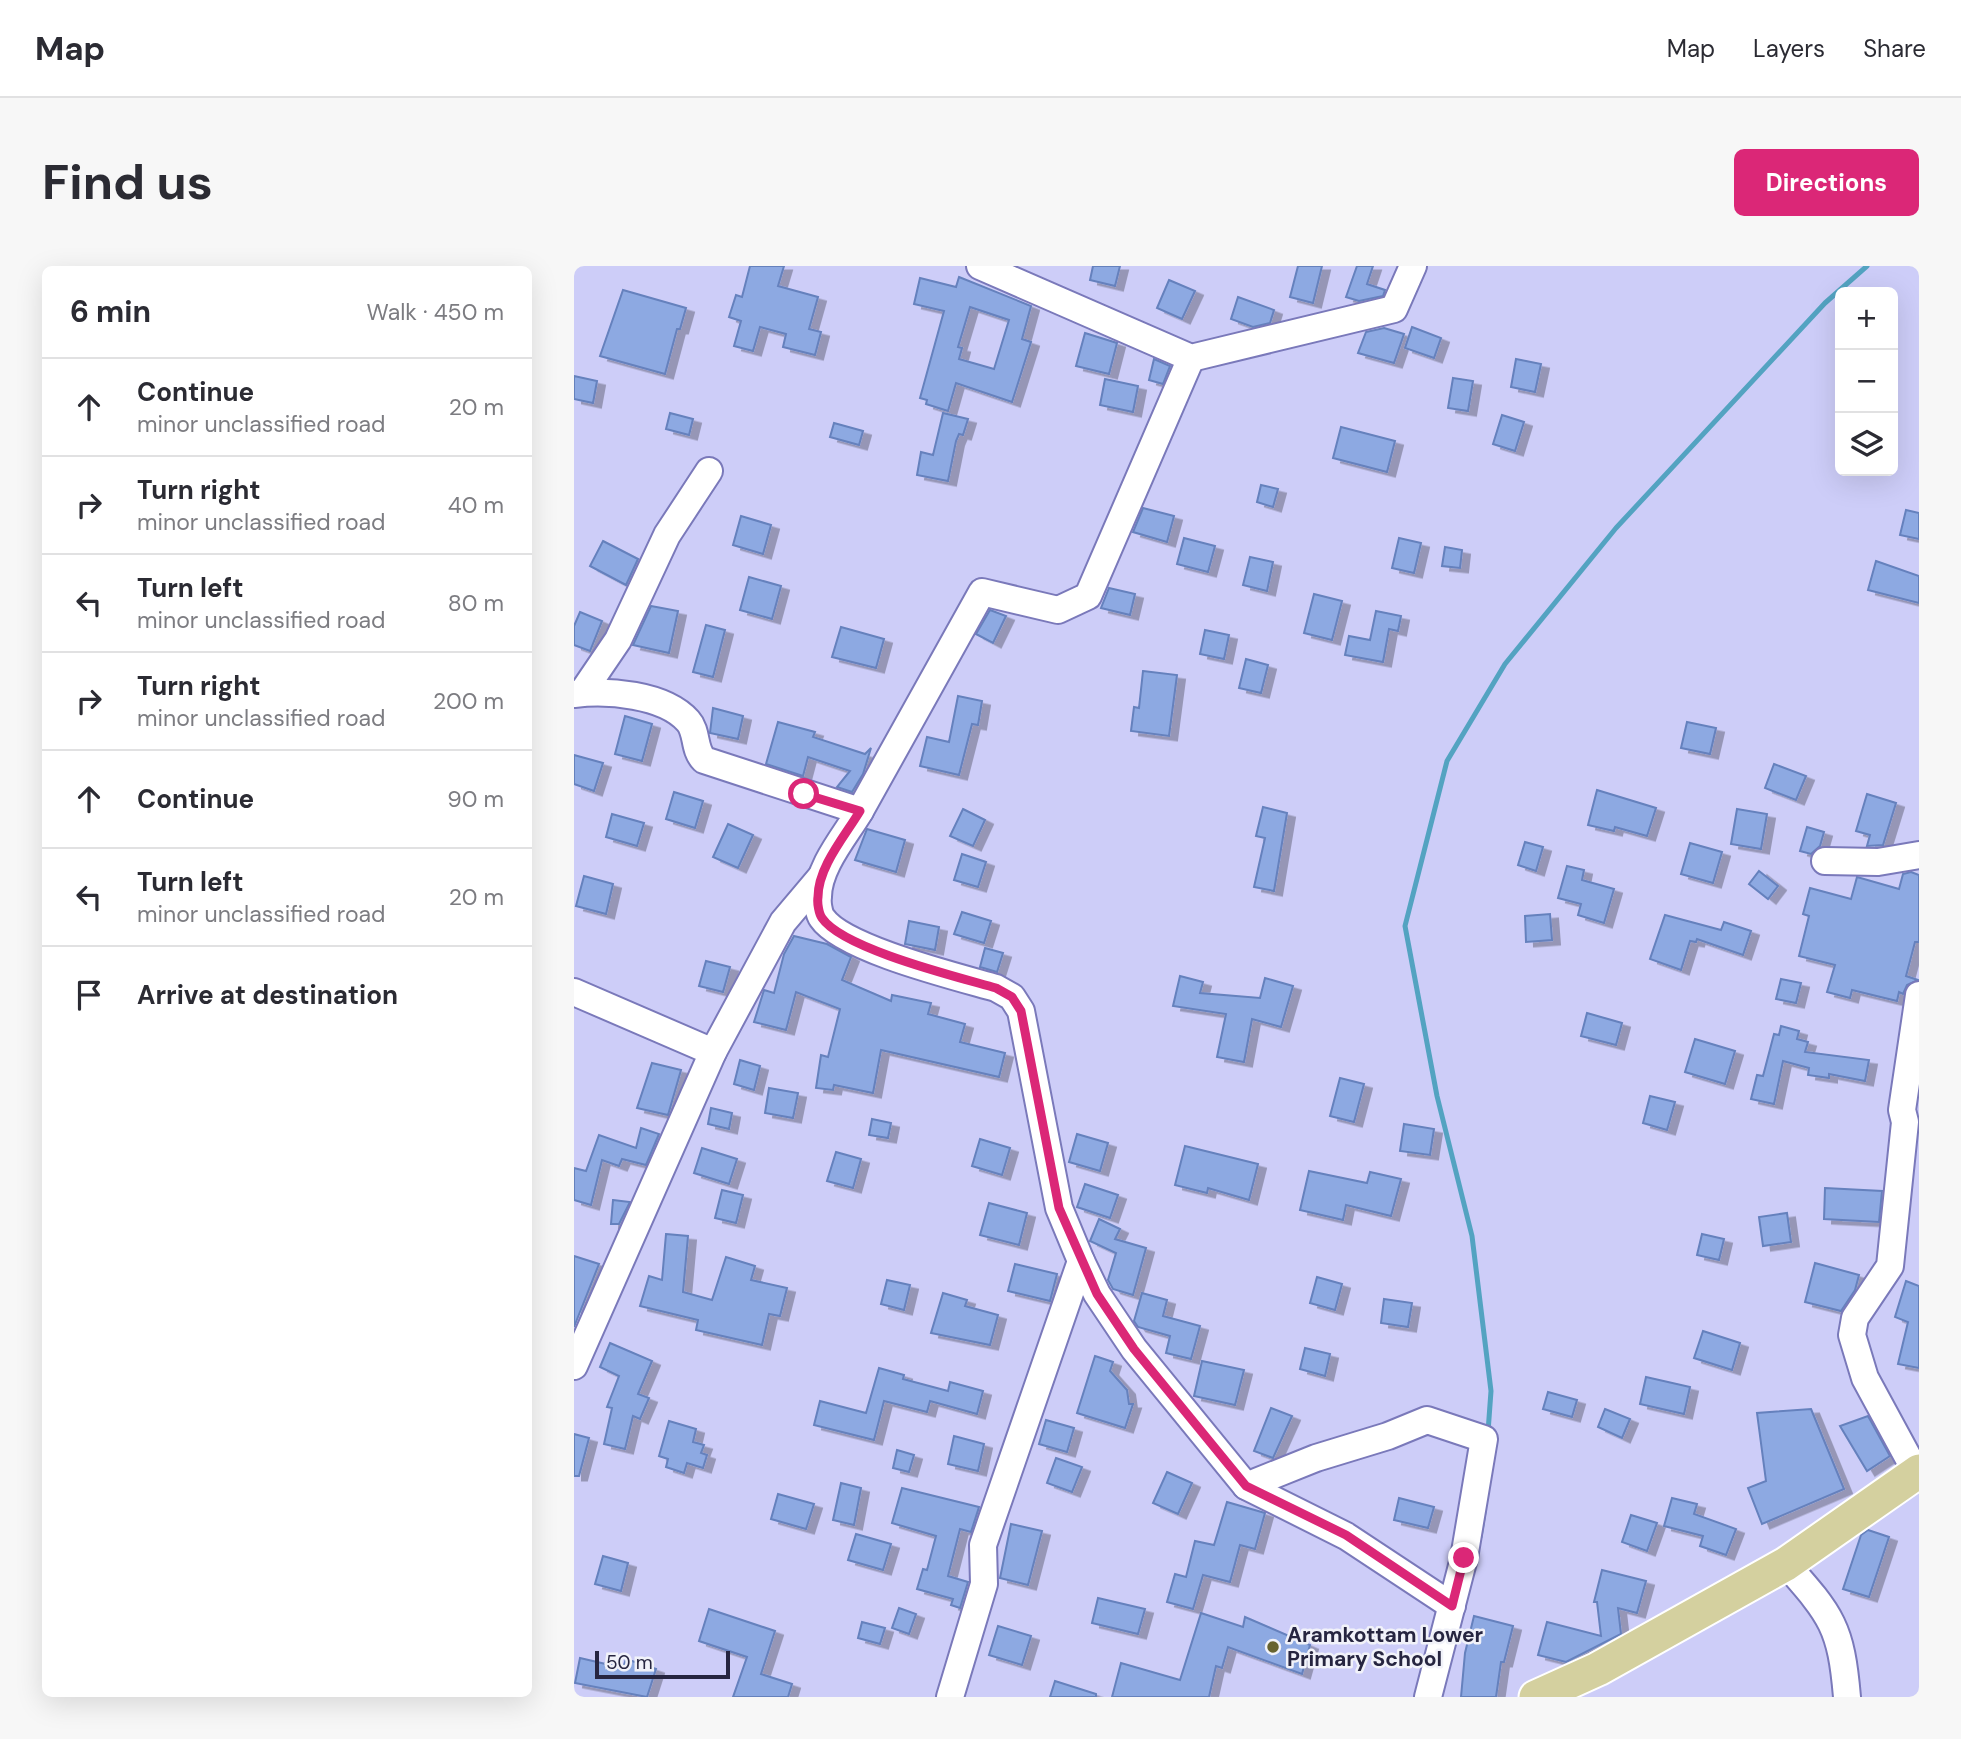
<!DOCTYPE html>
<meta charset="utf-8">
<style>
:root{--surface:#fff;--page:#f7f7f7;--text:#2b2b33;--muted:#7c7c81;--line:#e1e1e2;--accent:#db2777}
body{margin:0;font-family:"DM Sans",sans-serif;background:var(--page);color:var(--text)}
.controls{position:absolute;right:21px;top:21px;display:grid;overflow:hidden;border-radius:10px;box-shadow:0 7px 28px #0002}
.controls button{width:63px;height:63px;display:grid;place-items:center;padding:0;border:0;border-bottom:2px solid var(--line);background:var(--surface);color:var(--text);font:35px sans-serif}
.scale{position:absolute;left:21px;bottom:18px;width:135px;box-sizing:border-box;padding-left:7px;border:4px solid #262540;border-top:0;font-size:19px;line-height:24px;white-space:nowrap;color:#262540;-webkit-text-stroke:5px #f1f2f9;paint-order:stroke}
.stop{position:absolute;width:21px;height:21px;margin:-16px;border:5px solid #db2777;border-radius:50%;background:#fff}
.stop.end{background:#db2777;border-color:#fff;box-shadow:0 2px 7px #0008}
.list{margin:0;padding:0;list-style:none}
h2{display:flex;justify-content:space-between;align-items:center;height:91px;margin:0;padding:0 28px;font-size:30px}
h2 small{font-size:23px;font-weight:400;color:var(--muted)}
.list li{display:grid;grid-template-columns:46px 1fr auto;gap:21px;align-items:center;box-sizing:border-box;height:98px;padding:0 28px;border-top:2px solid var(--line)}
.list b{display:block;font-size:26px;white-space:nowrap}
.list p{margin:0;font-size:23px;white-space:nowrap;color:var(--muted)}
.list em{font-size:23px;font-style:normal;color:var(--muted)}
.icon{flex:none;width:38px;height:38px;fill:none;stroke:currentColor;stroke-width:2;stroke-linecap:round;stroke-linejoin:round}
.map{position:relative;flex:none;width:1345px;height:1431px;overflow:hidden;border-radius:10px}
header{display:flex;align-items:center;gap:42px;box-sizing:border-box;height:98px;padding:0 35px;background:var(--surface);border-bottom:2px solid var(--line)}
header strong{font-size:33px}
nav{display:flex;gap:38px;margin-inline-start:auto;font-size:24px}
.intro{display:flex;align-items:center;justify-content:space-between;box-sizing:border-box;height:168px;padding:0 42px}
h1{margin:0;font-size:49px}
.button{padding:18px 32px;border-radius:10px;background:var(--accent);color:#fff;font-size:24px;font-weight:700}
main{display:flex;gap:42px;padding:0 42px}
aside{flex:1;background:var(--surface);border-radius:10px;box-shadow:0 7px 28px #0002}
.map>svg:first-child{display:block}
</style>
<header>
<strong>Map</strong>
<nav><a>Map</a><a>Layers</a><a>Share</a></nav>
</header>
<div class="intro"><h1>Find us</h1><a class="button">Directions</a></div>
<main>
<aside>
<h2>6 min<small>Walk · 450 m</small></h2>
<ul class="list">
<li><svg class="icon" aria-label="ahead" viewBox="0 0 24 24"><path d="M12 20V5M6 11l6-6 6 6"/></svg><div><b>Continue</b><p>minor unclassified road</p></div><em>20 m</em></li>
<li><svg class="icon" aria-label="right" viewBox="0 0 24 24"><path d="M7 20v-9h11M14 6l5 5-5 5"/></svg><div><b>Turn right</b><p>minor unclassified road</p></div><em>40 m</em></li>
<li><svg class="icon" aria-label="left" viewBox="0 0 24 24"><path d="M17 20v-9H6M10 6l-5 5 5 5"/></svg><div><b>Turn left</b><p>minor unclassified road</p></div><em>80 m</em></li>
<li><svg class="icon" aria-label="right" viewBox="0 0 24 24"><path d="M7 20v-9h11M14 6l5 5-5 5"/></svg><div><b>Turn right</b><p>minor unclassified road</p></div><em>200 m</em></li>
<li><svg class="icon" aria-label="ahead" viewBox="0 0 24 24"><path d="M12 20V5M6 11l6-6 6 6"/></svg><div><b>Continue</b></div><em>90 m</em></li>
<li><svg class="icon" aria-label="left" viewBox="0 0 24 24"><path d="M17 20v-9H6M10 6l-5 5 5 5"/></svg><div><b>Turn left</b><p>minor unclassified road</p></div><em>20 m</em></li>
<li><svg class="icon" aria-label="arrive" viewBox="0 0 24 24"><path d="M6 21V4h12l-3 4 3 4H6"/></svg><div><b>Arrive at destination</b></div></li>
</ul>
</aside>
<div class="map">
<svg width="1345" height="1431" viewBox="0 0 1345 1431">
<defs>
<filter id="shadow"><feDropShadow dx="8" dy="4.5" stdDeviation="0" flood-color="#0004"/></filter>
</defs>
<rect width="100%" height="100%" fill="#cdcdf8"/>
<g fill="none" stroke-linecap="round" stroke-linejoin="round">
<g stroke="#53a3c1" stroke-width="5">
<path d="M914,1166L917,1125L898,970L863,830L831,660L873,495L931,398L1042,262L1251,37L1293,0"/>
<path d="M906,1271L910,1246"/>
</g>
</g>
<g fill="#8da9e2" stroke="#6581bd" stroke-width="2" fill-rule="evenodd" filter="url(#shadow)">
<path d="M176,0H210L204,20L244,31L235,63L247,66L241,89L209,81L212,68L186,61L179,85L160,80L167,55L155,51L162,29L168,31Z"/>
<path d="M519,0H546L541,20L516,14Z"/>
<path d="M724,0H748L739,37L716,31Z"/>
<path d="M783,0H799L793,18L811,24L809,30L785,35L772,31Z"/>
<path d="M385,11L457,40L448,73L457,76L438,136L382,117L374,145L352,138L353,134L346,132L370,45L340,38L346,12L382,21ZM396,41L435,54L420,103L385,93L388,82L384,81Z"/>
<path d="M595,14L621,25L608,53L583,42Z"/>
<path d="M49,24L112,42L106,63H103L91,108L26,90Z"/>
<path d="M664,31L700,44L696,57L679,61L657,53Z"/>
<path d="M838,61L867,72L860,92L831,82Z"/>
<path d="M810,62L830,68L820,97L784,87L792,66Z"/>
<path d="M511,67L543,77L535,108L502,100Z"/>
<path d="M580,93L596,100L589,118L575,114Z"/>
<path d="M942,93L967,98L961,126L937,121Z"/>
<path d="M0,110L23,115L19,137L0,133Z"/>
<path d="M879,112L899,115L894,145L874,142Z"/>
<path d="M531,113L564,120L559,146L526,139Z"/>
<path d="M96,147L119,153L115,169L92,163Z"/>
<path d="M369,147L394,153L389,169L385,168L382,175L374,215L343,209L347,186L359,189Z"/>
<path d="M928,149L950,156L941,185L919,178Z"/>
<path d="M260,157L289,165L285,179L256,171Z"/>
<path d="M767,161L821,175L813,206L759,192Z"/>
<path d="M687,219L704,223L699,241L683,236Z"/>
<path d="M569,242L600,250L593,276L559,266Z"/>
<path d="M1332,244L1345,247V273L1326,269Z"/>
<path d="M167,250L197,259L189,288L159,279Z"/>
<path d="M610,272L641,280L634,306L603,298Z"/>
<path d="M825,272L847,277L840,307L818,302Z"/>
<path d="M29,275L64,293L52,319L16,300Z"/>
<path d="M871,281L888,284L886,302L868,300Z"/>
<path d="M676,291L699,296L693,325L669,319Z"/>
<path d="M1302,295L1345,310V337L1294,324Z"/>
<path d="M175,311L207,320L198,353L166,344Z"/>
<path d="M535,322L561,328L556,349L527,342Z"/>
<path d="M740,328L768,335L758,374L730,367Z"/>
<path d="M77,340L104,345L95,387L59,379Z"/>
<path d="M416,344L432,350L419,377L402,368Z"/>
<path d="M802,345L827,350L824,365L815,363L809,396L771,389L775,370L796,374Z"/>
<path d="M6,346L28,355L16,385L0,379V360Z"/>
<path d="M132,359L151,364L139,411L119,406Z"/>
<path d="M267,361L310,373L302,402L258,391Z"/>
<path d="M631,364L655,369L650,393L626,388Z"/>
<path d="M672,393L694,399L687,427L665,422Z"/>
<path d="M569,405L603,409L595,470L557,465L560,441L565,442Z"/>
<path d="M384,430L408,435L404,459L398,458L385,509L346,500L353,471L375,476Z"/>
<path d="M139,442L169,450L164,473L136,467Z"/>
<path d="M51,450L78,458L68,495L41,488Z"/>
<path d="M204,456L241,466L239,471L291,488L297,482L289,508L278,526L263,521L276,505L234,491L229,510L192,498Z"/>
<path d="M1113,456L1142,462L1136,488L1107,482Z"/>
<path d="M0,489L29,497L20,525L0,518Z"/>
<path d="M1200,498L1232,510L1222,534L1191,522Z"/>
<path d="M1023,524L1082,542L1073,570L1041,561L1040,565L1014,559Z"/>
<path d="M100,526L129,535L121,562L92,553Z"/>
<path d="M1293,528L1322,537L1309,579L1293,580L1296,569L1282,565Z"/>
<path d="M689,541L713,547L700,625L680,621L691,572L682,570Z"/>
<path d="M389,543L411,554L399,580L376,570Z"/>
<path d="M1163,543L1193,548L1187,583L1157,578Z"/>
<path d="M38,548L70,557L63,580L32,571Z"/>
<path d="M154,558L179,569L164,602L139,591Z"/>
<path d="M1233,561L1250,566L1246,580L1237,588L1226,585Z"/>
<path d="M293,563L331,574L322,606L281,594Z"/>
<path d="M951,576L969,581L962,605L944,599Z"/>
<path d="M1116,577L1148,586L1139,617L1107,608Z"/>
<path d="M388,588L412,596L404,621L380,614Z"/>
<path d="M993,600L1010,604L1008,614L1040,623L1030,657L1004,649L1007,638L984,632Z"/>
<path d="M1185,605L1204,620L1194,633L1175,618Z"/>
<path d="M1337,606L1345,609V676H1341L1332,710L1344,714L1333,719L1329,728L1325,726L1323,735L1278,724L1276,732L1253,726L1261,699L1225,690L1235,650L1229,648L1236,622L1277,633L1283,611L1325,623L1329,608Z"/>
<path d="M10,610L39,618L32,648L2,640Z"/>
<path d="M388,646L417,655L410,677L380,668Z"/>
<path d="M976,648L978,674L952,676L951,650Z"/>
<path d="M1091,649L1147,664L1150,656L1177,665L1169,689L1123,673L1122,676L1116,675L1107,704L1076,693Z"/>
<path d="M335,655L365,661L361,684L331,678Z"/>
<path d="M220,670L253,678L277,691L268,714L317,735L318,729L357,737L354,748L391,758L386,776L431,787L425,811L307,784L299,827L260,819L259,824L242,822L247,789L254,791L266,743L222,726L212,764L180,756L190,724L200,727L210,688Z"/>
<path d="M411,682L429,687L423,706L406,701Z"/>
<path d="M132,695L156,701L149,726L125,720Z"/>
<path d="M606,710L629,716L626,727L686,732L691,712L719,720L707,761L678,753L670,796L643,791L652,748L599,740Z"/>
<path d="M1207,713L1227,717L1222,737L1202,733Z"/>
<path d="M1013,747L1048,757L1042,779L1007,770Z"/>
<path d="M1207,760L1225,765L1223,773L1234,776L1231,786L1295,794L1291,815L1255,808V812L1234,809L1235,802L1209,795L1200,838L1177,833L1183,809L1189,810L1200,768L1205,769Z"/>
<path d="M1121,773L1161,785L1151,818L1111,806Z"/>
<path d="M166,794L186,800L180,824L160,818Z"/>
<path d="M78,797L107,804L94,849L63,842Z"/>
<path d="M766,812L790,818L780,856L756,850Z"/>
<path d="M195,822L224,827L219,852L191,847Z"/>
<path d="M1076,830L1101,836L1093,864L1069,857Z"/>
<path d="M137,842L158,847L155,863L134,858Z"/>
<path d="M298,853L317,857L314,872L295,869Z"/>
<path d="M830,858L860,863L856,889L826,885Z"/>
<path d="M67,862L85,868L72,899L48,893L45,900L28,894L17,939L0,934V902L12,905L25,869L62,882Z"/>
<path d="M503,868L534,877L526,905L495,896Z"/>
<path d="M406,873L436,882L428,909L398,900Z"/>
<path d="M611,880L684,898L675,934L634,922L633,927L601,919Z"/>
<path d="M128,882L163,893L155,918L120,907Z"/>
<path d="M262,886L287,893L279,922L253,915Z"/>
<path d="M735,905L793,917L796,906L827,913L817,950L772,939L769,954L726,944Z"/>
<path d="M511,918L544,929L536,952L503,941Z"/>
<path d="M1251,922L1308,925L1305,956L1250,953Z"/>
<path d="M148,924L169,929L162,957L141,952Z"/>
<path d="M39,934L56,936L45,958H37Z"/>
<path d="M415,937L453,947L445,979L406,969Z"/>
<path d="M1213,947L1217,976L1189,980L1185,951Z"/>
<path d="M525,953L546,963L541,973L572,982L559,1029L539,1023L534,1014L542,987L516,975Z"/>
<path d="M92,968L114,970L109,1026L138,1034L152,991L181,1000L177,1014L213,1022L206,1050L195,1048L188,1079L122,1064L124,1054L66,1040L75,1010L88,1014Z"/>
<path d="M1128,968L1150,973L1145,994L1123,989Z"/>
<path d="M0,990L25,998L0,1061Z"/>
<path d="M1241,997L1285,1009L1281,1024L1267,1045L1231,1036Z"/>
<path d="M441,998L483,1008L476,1035L434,1025Z"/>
<path d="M743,1011L768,1018L761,1044L736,1037Z"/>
<path d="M313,1014L336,1019L330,1044L307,1038Z"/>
<path d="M1332,1015L1345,1020V1102L1324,1098L1334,1056L1321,1051Z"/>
<path d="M369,1027L393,1034L391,1040L424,1049L416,1079L357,1067Z"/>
<path d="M568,1027L593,1034L589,1050L626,1060L617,1093L592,1087L596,1070L564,1061L560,1055Z"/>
<path d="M810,1033L838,1037L834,1061L807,1057Z"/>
<path d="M1129,1065L1166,1077L1158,1104L1120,1092Z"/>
<path d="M36,1077L78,1095L64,1128L75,1132L66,1153L59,1150L51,1183L30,1178L38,1142L33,1141L45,1110L26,1101Z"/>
<path d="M731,1082L756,1088L751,1110L726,1103Z"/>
<path d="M521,1090L539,1096L536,1105L553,1124L555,1138H559L551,1162L503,1147Z"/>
<path d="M628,1095L670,1104L661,1139L620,1130Z"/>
<path d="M305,1102L330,1109L329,1113L374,1125L376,1116L409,1125L403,1148L356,1135L353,1146L310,1135L300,1174L240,1159L246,1135L292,1147Z"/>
<path d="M1072,1111L1116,1121L1110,1148L1066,1138Z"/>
<path d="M974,1126L1003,1134L998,1151L969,1143Z"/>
<path d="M697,1142L718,1150L699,1192L680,1185Z"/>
<path d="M1031,1143L1056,1153L1048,1172L1024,1161Z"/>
<path d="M1237,1143L1270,1223L1188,1258L1174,1222L1192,1215L1183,1147Z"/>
<path d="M1294,1150L1316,1190L1293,1205L1266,1160Z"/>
<path d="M472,1154L500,1162L493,1186L465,1178Z"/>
<path d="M95,1155L122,1163L119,1176L130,1179L127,1187L133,1189L129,1202L113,1197L110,1207L92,1201L94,1193L85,1190Z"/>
<path d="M0,1168L15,1172L5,1210H0Z"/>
<path d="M380,1170L410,1178L404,1205L374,1198Z"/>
<path d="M323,1184L340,1189L335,1206L319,1202Z"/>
<path d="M482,1192L508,1201L498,1226L473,1217Z"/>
<path d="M593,1206L618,1217L604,1248L579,1237Z"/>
<path d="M267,1217L287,1222L280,1259L259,1254Z"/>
<path d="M328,1222L405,1241L397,1266L386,1263L374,1310L394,1316L386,1342L377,1339L379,1333L343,1323L349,1303L353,1304L362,1270L318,1257Z"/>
<path d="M204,1228L240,1238L232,1263L197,1253Z"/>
<path d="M825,1232L860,1241L854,1262L820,1254Z"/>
<path d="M1098,1232L1123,1238L1120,1248L1162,1263L1152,1289L1126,1280L1129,1270L1090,1260Z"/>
<path d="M653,1236L691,1247L681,1283L666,1279L656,1316L629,1309L619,1343L593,1336L601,1308L612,1311L621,1275L640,1279Z"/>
<path d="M1057,1249L1083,1257L1073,1285L1048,1276Z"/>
<path d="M437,1258L468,1265L454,1319L426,1312Z"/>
<path d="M1294,1264L1315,1271L1295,1331L1269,1323L1287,1269Z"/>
<path d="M282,1268L317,1278L309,1304L274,1294Z"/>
<path d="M29,1290L54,1297L47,1325L21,1318Z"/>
<path d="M1028,1304L1072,1315L1063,1347L1044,1342L1047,1368L992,1396L964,1389L973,1356L1027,1370L1023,1336H1020Z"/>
<path d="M524,1332L571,1343L564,1368L518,1357Z"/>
<path d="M325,1342L342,1348L335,1368L318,1362Z"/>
<path d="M135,1343L201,1365L187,1408L218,1418L214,1431H159L173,1391L125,1375Z"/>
<path d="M627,1347L669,1361L671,1351L736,1379L728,1408L654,1381L648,1402L642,1400L635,1431H538L547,1397L606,1414Z"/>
<path d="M900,1350L939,1360L930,1396H927L922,1431H887L891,1387Z"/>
<path d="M288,1356L311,1362L306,1378L284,1372Z"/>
<path d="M424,1360L457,1370L448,1399L415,1389Z"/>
<path d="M6,1392L49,1402L52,1393L82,1403L73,1431L1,1417Z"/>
<path d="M481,1415L522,1428V1431H476Z"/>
</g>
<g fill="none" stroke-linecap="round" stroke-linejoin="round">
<defs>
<g id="minor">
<path d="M406,0L617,92L820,43L839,0"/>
<path d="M8,427L44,374L93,269L135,205"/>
<path d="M0,428C33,424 90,428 114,455C124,466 119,483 130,494L286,545C271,570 244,601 244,631C243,637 245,648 248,652C269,683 384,711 422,722L438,731L447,745L485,942L507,995L523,1028L560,1083L672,1220L742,1192L814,1170L853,1154L910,1173L890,1292L854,1431"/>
<path d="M286,545L408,326L484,344L514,330L617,92"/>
<path d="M1251,595L1304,596L1345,589"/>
<path d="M0,726L139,786"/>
<path d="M0,1100L139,786L209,656L247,611"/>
<path d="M1342,1206L1291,1112L1278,1069L1281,1052L1316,1000L1331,856L1328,844L1345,729"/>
<path d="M672,1220L772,1270L878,1340"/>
<path d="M1212,1298C1258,1350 1267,1361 1273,1431"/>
<path d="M376,1431L410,1318L409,1279L507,995"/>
</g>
<path id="major" d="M962,1431L1024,1403L1212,1298L1345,1205"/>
</defs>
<use href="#minor" stroke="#7a79ba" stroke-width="30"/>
<use href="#major" stroke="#fff" stroke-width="37"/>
<use href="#minor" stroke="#fff" stroke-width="26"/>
<use href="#major" stroke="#d4d09f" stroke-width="33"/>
</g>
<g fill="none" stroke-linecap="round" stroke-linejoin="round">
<path stroke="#db2777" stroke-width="9" d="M230,528L286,545C271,570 244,601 244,631C243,637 245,648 248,652C269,683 384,711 422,722L438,731L447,745L485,942L523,1028L560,1083L672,1220L772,1269L878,1340L890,1292"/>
</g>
<circle fill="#67632f" stroke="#f1f2f9" stroke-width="2.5" cx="699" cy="1381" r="7"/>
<g text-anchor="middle" stroke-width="5" stroke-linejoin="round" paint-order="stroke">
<g font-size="21" font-weight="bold" fill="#262540" stroke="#f1f2f9" text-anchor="start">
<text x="713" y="1376">Aramkottam Lower<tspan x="713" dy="24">Primary School</tspan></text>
</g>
</g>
</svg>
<div class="controls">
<button>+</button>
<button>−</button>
<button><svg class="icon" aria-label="layers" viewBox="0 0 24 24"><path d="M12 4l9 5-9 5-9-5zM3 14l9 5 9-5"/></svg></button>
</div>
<div class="scale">50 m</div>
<div class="stop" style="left:230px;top:528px"></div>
<div class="stop end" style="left:890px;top:1292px"></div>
</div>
</main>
